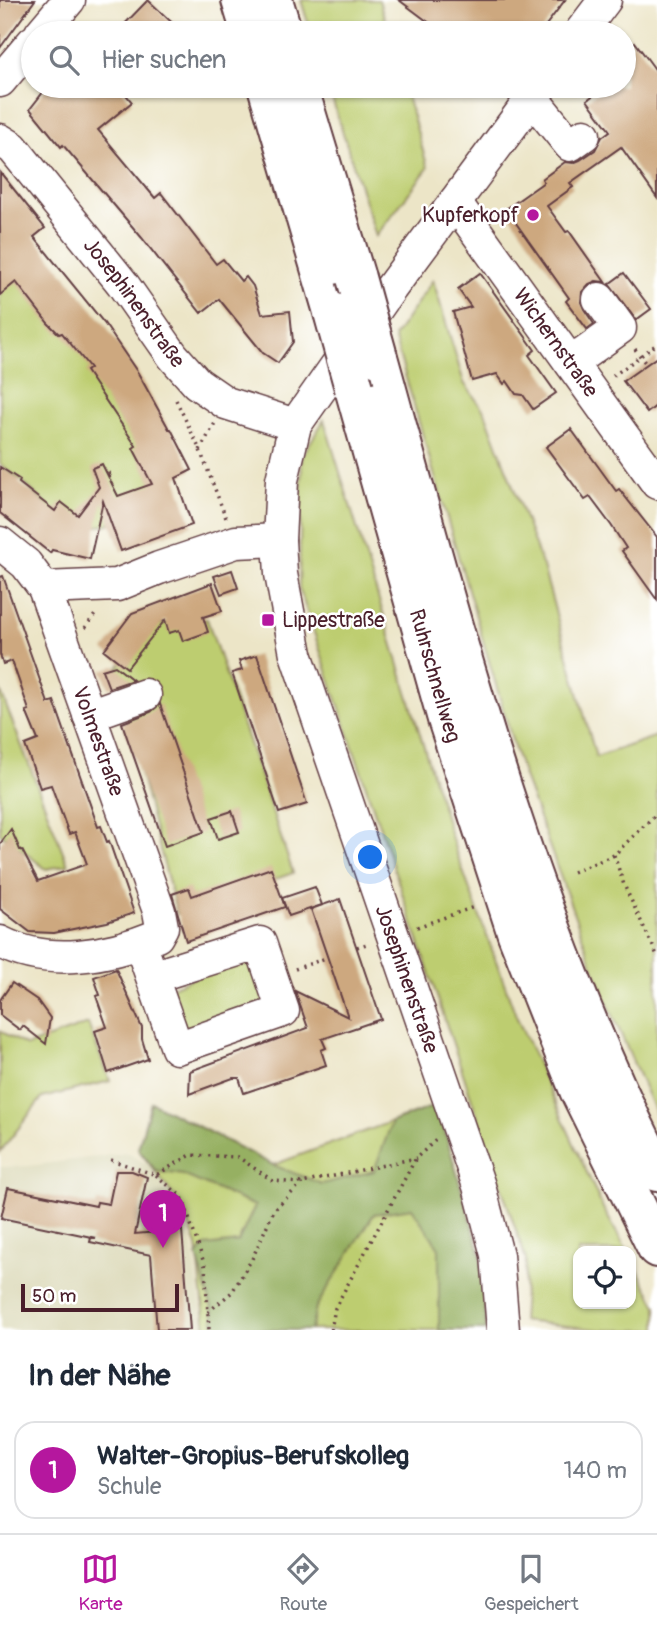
<!DOCTYPE html>
<html lang="de">
<meta charset="utf-8">
<style>
:root{--surface:#fff;--page:#f6f6f7;--text:#1f2937;--muted:#747a83;--line:#e0e1e3;--accent:#b5179e}
body{margin:0;font-family:Pangolin,sans-serif;background:var(--page);color:var(--text)}
.controls{position:absolute;right:21px;bottom:21px;display:grid;overflow:hidden;border-radius:14px;box-shadow:0 2px 5px #0004}
.controls button{width:63px;height:63px;display:grid;place-items:center;padding:0;border:0;border-bottom:2px solid var(--line);background:var(--surface);color:var(--text);font:35px sans-serif}
.scale{position:absolute;left:21px;bottom:18px;width:158px;box-sizing:border-box;padding-left:7px;border:4px solid #4a1f2b;border-top:0;font-size:19px;line-height:24px;white-space:nowrap;color:#4a1f2b;-webkit-text-stroke:5px #fff;paint-order:stroke}
.you{position:absolute;left:371px;top:858px;width:24px;height:24px;margin:-18px;border:5px solid #fff;border-radius:50%;background:#1a73e8;box-shadow:0 0 0 10px #1a73e833}
.badge{display:grid;place-items:center;width:46px;height:46px;border-radius:50%;background:var(--accent);color:#fff;font-size:23px;font-weight:700}
.pin{position:absolute;translate:-50% -58px;filter:drop-shadow(0 2px 4px #0008)}
.pin::after{content:'';position:absolute;top:37px;width:24px;height:21px;background:inherit;clip-path:polygon(0 0,100% 0,50% 100%)}
.list{margin:0;padding:0;list-style:none}
h2{display:flex;justify-content:space-between;align-items:center;height:91px;margin:0;padding:0 28px;font-size:30px}
h2 small{font-size:23px;font-weight:400;color:var(--muted)}
.list li{display:grid;grid-template-columns:46px 1fr auto;gap:21px;align-items:center;box-sizing:border-box;height:98px;margin:0 14px 14px;padding:0 14px;border:2px solid var(--line);border-radius:21px}
.list b{display:block;font-size:26px;white-space:nowrap}
.list p{margin:0;font-size:23px;white-space:nowrap;color:var(--muted)}
.list em{font-size:23px;font-style:normal;color:var(--muted)}
.icon{flex:none;width:38px;height:38px;fill:none;stroke:currentColor;stroke-width:2;stroke-linecap:round;stroke-linejoin:round}
.map{position:relative;flex:none;width:657px;height:1330px;overflow:hidden}
.search{position:absolute;background:var(--surface);box-shadow:0 2px 5px #0004;left:21px;right:21px;top:21px;height:77px;display:flex;align-items:center;gap:18px;box-sizing:border-box;padding:0 24px;border-radius:38px;color:var(--muted);font-size:26px}
.sheet{height:203px;background:var(--surface)}
nav{display:flex;justify-content:space-around;align-items:center;box-sizing:border-box;height:98px;border-top:2px solid var(--line);background:var(--surface);font-size:19px;color:var(--muted)}
nav a{display:grid;justify-items:center;gap:4px}
nav .on{color:var(--accent)}
.map>svg:first-child{display:block}
</style>
<div class="map">
<svg width="657" height="1330" viewBox="0 0 657 1330">
<rect width="100%" height="100%" fill="#fff"/>
<filter id="ink" filterUnits="userSpaceOnUse"><feTurbulence type="fractalNoise" baseFrequency=".0143" numOctaves="2"/><feDisplacementMap in="SourceGraphic" scale="14" xChannelSelector="R" yChannelSelector="G"/><feConvolveMatrix kernelMatrix="1 2 1 2 8 2 1 2 1" color-interpolation-filters="sRGB"/></filter>
<filter id="wash" filterUnits="userSpaceOnUse"><feTurbulence type="fractalNoise" baseFrequency=".00686" numOctaves="4" result="noise"/><feDisplacementMap in="SourceGraphic" scale="28" xChannelSelector="R" yChannelSelector="G"/><feGaussianBlur stdDeviation="1.57" result="paint"/><feColorMatrix in="noise" values="0 0 0 0 0 0 0 0 0 0 0 0 0 0 0 0 0 1.4 0 .05"/><feComposite in="paint" operator="in"/></filter>
<g filter="url(#wash)">
<rect width="100%" height="100%" fill="#ece5c7"/>
<path fill="#dcd9b8" d="M127,1153L149,1165L174,1194L192,1243L204,1330H0V1167L28,1166Z"/>
<g fill="#bdcd6f" stroke="#84764d" stroke-width="2">
<path d="M301,0H379L389,33H311Z"/>
<path d="M328,86H404L428,168L376,236Z"/>
<path d="M0,229L179,495L105,525L80,529L62,520L24,483L0,464Z"/>
<path d="M433,280L464,383L485,412L543,567L596,757L657,736V1117L601,988L518,760L394,337Z"/>
<path d="M324,420L456,852L517,1018L603,1208L627,1251H578V1304H631V1258L657,1306V1330H603L522,1321L526,1260L299,588L302,456Z"/>
<path d="M207,619L293,873L177,914L114,673L148,626Z"/>
<path d="M0,690L68,865L46,869L0,833Z"/>
<path d="M251,954L273,1002L187,1034L169,988Z"/>
<path d="M88,1024L110,1081L42,1098L0,1152V1031L27,1046Z"/>
<path d="M437,1105L482,1330H206L197,1246L183,1208L138,1149L167,1125L273,1165Z"/>
</g>
<path fill="#96b062" stroke="#706846" stroke-width="2" d="M151,1102L273,1165L322,1184L374,1171L392,1122L437,1105L481,1255L486,1330H439V1248L412,1208L374,1214L316,1307L311,1330H215L214,1315L197,1256L205,1246L238,1242L255,1206L183,1175L156,1171L138,1149Z"/>
<g id="blocks">
<g fill="#cda87f">
<path d="M0,0H35L0,48Z"/>
<path d="M148,0L183,33H116Z"/>
<path d="M399,0H565L540,33H443Z"/>
<path d="M635,42L657,72V198L621,147L570,183L573,187L547,206L566,232L569,231L605,282L596,281L589,284L582,292L581,302L584,309L594,324L587,329L566,301L569,298L506,209L544,182L542,179L565,162L573,163L580,160L595,150L602,137L610,131L587,100L606,86H624V50Z"/>
<path d="M48,86H119L132,102L98,130L155,198L161,193L216,264L223,259L241,281L246,277L253,286L262,314L290,311L293,342L278,363L263,353L219,299L201,313L142,238L63,145L61,147L30,109Z"/>
<path d="M0,172L45,228L34,237L104,323L138,373L169,429H171L192,470L176,478L192,525L121,551L103,501L90,559L52,550L50,553L0,513V467L20,480L19,483L55,511L61,502L78,515L99,487L92,468L102,464L108,476L110,472L109,478L118,496L152,484L133,448L136,446L86,371L90,368L62,333L59,334L48,323L16,282L0,295Z"/>
<path d="M480,273L535,350L529,355L556,393L533,409L523,395L516,394L507,381L504,384L497,374L472,381L453,312L471,307L458,289Z"/>
<path d="M624,273L651,309L636,320L609,284Z"/>
<path d="M657,357V405L647,413L623,381Z"/>
<path d="M571,429L616,491L619,489L657,537V600L622,551L626,548L611,525L590,497L585,500L546,447Z"/>
<path d="M232,570L238,588L221,594L214,576Z"/>
<path d="M3,576L48,703L54,701L98,827L101,826L107,842L109,841L134,913L107,922L54,933L30,932L0,909V844L11,829L20,850H22L38,881L87,864L75,832L69,834L51,785L40,788L25,745L38,740L26,711L29,710L12,661L3,664L0,654V577Z"/>
<path d="M212,583L222,611L203,617L208,632L183,641L179,630L169,633L165,620L127,668L104,650L132,613Z"/>
<path d="M257,655L307,804L279,813L232,673L242,670L239,661Z"/>
<path d="M115,666L133,680L109,688L102,670Z"/>
<path d="M160,704L204,832L165,846L122,723L151,712Z"/>
<path d="M232,811L239,832L218,839L211,818Z"/>
<path d="M271,868L285,907L186,941L172,894L189,888L192,896Z"/>
<path d="M315,887L322,905L289,916L282,898Z"/>
<path d="M340,899L381,1019L322,1039L326,1048L321,1050L326,1065L244,1093L239,1078H233L189,1094L190,1071L308,1028L295,991L348,1017L311,909Z"/>
<path d="M116,969L142,1028V1039L148,1059L108,1073L95,1031L107,1027L96,996L100,995L94,977Z"/>
<path d="M12,983L37,1000L50,1018L46,1044L23,1026L20,1030L0,1015V1000Z"/>
<path d="M116,1171H132L147,1177L135,1234L182,1230L190,1330H157L151,1255L90,1242L91,1238H96L1,1218L8,1188L96,1206L97,1202L109,1204Z"/>
</g>
</g>
</g>
<g filter="url(#ink)">
<use href="#blocks" fill-opacity="0" stroke="#623d42" stroke-width="2"/>
<g fill="none" stroke-linecap="round" stroke-linejoin="round">
<defs>
<g id="minor">
<path d="M41,33L69,0"/>
<path d="M580,33L605,0"/>
<path d="M0,81L33,42"/>
<path d="M532,98L570,145L584,135"/>
<path id="s1" d="M0,140L13,148L122,283L173,356L197,383L226,403L295,425"/>
<path id="s2" d="M455,202L657,483"/>
<path d="M571,363L620,328L599,299"/>
<path id="s3" d="M0,543L26,564L44,588L159,911L162,927L157,936C108,956 49,967 0,942"/>
<path d="M44,588L117,585L159,568L236,542L279,540"/>
<path d="M89,715L145,695"/>
<path d="M140,943L177,1048L283,1011L260,943L152,977"/>
<path d="M503,1330L497,1255L479,1186L296,654L281,574L279,540L282,480L295,425L391,288L541,86"/>
</g>
<g id="highway">
<path d="M241,0L251,33"/>
<path d="M273,0L283,33"/>
<path d="M267,86L333,312"/>
<path d="M298,86L356,278"/>
<path d="M378,357C455,634 526,915 657,1172"/>
<path id="s4" d="M354,388L447,719L517,934L579,1090L657,1248"/>
</g>
</defs>
<use href="#minor" stroke="#623d42" stroke-width="35"/>
<use href="#highway" stroke="#623d42" stroke-width="42"/>
<g stroke="#623d42" stroke-width="3.5" stroke-dasharray="2 5" stroke-linecap="butt">
<path d="M635,349L646,364"/>
<path d="M613,376L657,344"/>
<path d="M176,400L200,450L226,518"/>
<path d="M200,450L215,423"/>
<path d="M85,628L97,612"/>
<path d="M614,855L624,885L657,955"/>
<path d="M573,872L614,855L657,813"/>
<path d="M417,927L474,907"/>
<path d="M357,947L370,943"/>
<path d="M295,969L326,958"/>
<path d="M111,1160L156,1175L191,1155L238,1157L273,1181L302,1183L416,1158"/>
<path d="M156,1175L182,1197L205,1266L209,1330"/>
<path d="M208,1312L232,1292L252,1259L274,1210L302,1183"/>
<path d="M331,1330L335,1308L416,1158L437,1139"/>
</g>
<use href="#minor" stroke="#fff" stroke-width="32"/>
<use href="#highway" stroke="#fff" stroke-width="38"/>
<defs>
<g id="highway-bridge">
<path d="M356,278L378,357"/>
<path d="M333,312L354,388"/>
</g>
</defs>
<use href="#highway-bridge" stroke="#623d42" stroke-width="42" stroke-linecap="butt"/>
<use href="#highway-bridge" stroke="#fff" stroke-width="38"/>
</g>
</g>
<g fill="#b5179e" stroke="#fff" stroke-width="2.5">
<circle cx="533" cy="215" r="7"/>
<rect x="261" y="613" width="14" height="14" rx="3.5"/>
</g>
<g text-anchor="middle" stroke-width="5" stroke-linejoin="round" paint-order="stroke">
<g font-size="21" fill="#4a1f2b" stroke="#fff" text-anchor="end">
<text x="519" y="222">Kupferkopf</text>
<text x="282" y="627" text-anchor="start">Lippestraße</text>
</g>
<g font-size="21" fill="#4a1f2b" stroke="#fff">
<text dy="7" stroke="none"><textPath href="#s1" startOffset="212">Josephinenstraße</textPath></text>
<text dy="7" stroke="none"><textPath href="#s2" startOffset="173">Wichernstraße</textPath></text>
<text dy="7" stroke="none"><textPath href="#s4" startOffset="299">Ruhrschnellweg</textPath></text>
<text dy="7" stroke="none"><textPath href="#s3" startOffset="226">Volmestraße</textPath></text>
<text transform="translate(407 979) rotate(71)" y="7">Josephinenstraße</text>
</g>
</g>
</svg>
<div class="controls">
<button><svg class="icon" aria-label="locate" viewBox="0 0 24 24"><circle cx="12" cy="12" r="6"/><path d="M12 2v4M12 18v4M2 12h4M18 12h4"/></svg></button>
</div>
<div class="scale">50 m</div>
<div class="you"></div>
<div class="pin badge" style="left:163px;top:1248px">1</div>
<div class="search"><svg class="icon" aria-label="search" viewBox="0 0 24 24"><circle cx="10" cy="10" r="6"/><path d="M15 15l6 6"/></svg>Hier suchen</div>
</div>
<section class="sheet">
<h2>In der Nähe<small></small></h2>
<ul class="list">
<li><span class="badge">1</span><div><b>Walter-Gropius-Berufskolleg</b><p>Schule</p></div><em>140 m</em></li>
</ul>
</section>
<nav>
<a class="on"><svg class="icon" aria-label="map" viewBox="0 0 24 24"><path d="M3 6l6-2 6 2 6-2v14l-6 2-6-2-6 2zM9 4v14M15 6v14"/></svg>Karte</a>
<a><svg class="icon" aria-label="directions" viewBox="0 0 24 24"><path d="M12 3l9 9-9 9-9-9zM9 14v-3h6M13 9l2 2-2 2"/></svg>Route</a>
<a><svg class="icon" aria-label="saved" viewBox="0 0 24 24"><path d="M7 4h10v16l-5-4-5 4z"/></svg>Gespeichert</a>
</nav>
